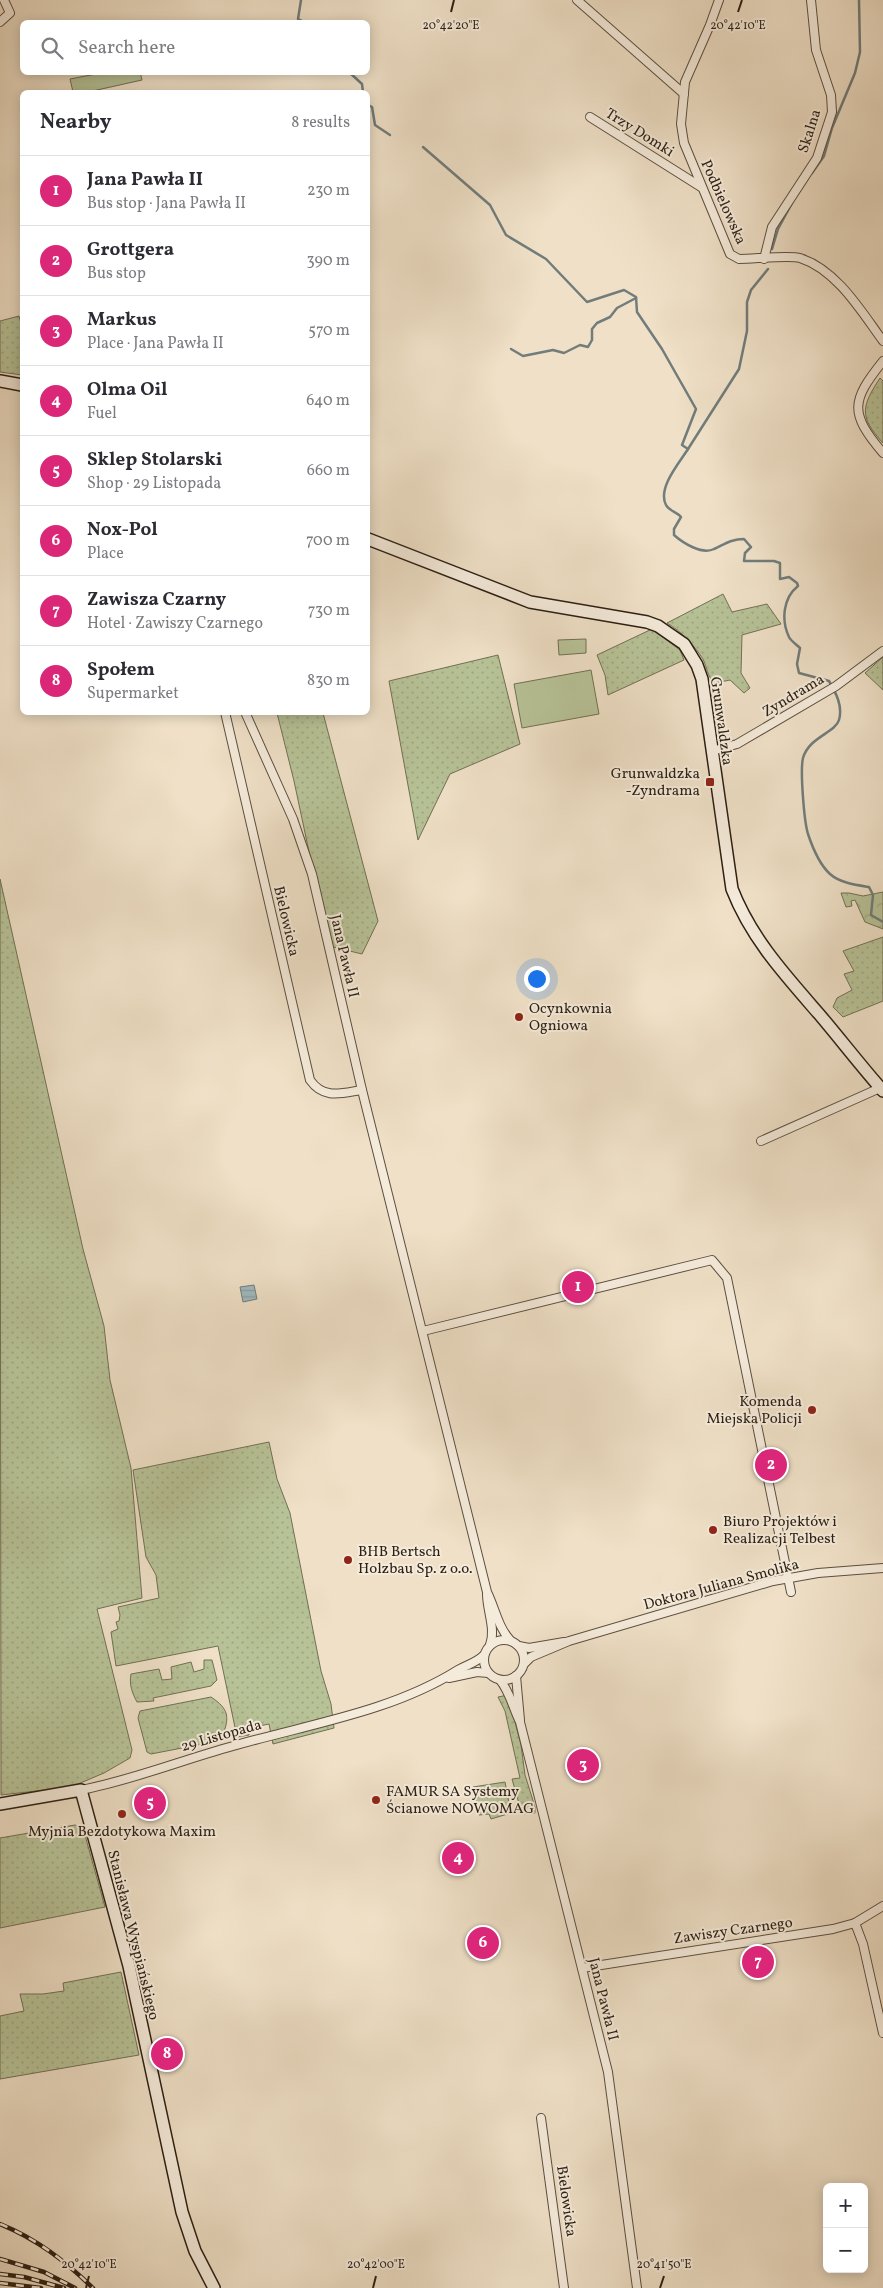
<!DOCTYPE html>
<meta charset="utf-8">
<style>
:root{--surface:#fff;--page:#f7f7f7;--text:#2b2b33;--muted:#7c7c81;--line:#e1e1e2;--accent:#db2777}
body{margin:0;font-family:Vollkorn,serif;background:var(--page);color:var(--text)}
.controls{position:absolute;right:15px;bottom:15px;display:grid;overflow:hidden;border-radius:8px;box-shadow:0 2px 12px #0003}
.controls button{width:45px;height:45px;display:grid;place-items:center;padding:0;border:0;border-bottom:1px solid var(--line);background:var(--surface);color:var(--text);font:25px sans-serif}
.you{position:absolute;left:536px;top:978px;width:18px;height:18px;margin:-12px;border:4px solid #fff;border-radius:50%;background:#1a73e8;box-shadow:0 0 0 8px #1a73e833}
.badge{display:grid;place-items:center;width:32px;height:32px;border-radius:50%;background:var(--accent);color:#fff;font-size:16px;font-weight:700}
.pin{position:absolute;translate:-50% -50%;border:2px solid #fff;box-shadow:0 1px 5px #0006}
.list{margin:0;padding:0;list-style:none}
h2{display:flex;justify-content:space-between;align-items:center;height:65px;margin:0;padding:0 20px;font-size:21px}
h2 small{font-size:16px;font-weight:400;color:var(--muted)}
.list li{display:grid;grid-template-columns:32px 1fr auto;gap:15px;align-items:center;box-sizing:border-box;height:70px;padding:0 20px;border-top:1px solid var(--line)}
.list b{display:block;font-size:19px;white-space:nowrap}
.list p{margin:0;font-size:16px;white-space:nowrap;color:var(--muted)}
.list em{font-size:16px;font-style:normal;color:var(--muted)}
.icon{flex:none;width:28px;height:28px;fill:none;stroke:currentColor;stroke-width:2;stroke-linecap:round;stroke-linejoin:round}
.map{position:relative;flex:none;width:883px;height:2288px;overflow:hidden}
.search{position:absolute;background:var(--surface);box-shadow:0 2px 12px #0003;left:20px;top:20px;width:350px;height:55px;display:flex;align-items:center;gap:12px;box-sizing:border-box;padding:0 18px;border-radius:8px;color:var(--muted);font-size:19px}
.panel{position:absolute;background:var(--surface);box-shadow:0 2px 12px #0003;left:20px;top:90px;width:350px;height:625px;border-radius:8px}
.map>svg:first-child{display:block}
</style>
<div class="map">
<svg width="883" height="2288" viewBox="0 0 883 2288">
<defs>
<pattern id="green-dots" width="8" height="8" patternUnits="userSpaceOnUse" patternTransform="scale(1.25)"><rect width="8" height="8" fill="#b7c297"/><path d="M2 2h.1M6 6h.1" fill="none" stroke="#9ea681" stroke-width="1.8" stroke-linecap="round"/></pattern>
<pattern id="forest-crowns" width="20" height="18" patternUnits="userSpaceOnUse" patternTransform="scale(1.25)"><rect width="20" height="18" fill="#b7c297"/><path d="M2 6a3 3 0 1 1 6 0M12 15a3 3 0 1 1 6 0" fill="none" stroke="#9ea681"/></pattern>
<pattern id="water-rules" width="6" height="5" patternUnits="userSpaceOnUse" patternTransform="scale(1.25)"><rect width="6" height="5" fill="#a0bac1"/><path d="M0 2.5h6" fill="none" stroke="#8a9fa5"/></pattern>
</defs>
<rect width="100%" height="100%" fill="#efe0c7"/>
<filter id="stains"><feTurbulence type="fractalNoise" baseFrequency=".004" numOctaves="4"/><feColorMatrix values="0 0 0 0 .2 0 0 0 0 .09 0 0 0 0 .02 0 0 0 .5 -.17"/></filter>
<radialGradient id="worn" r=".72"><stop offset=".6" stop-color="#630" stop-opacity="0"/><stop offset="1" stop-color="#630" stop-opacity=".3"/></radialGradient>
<g fill="url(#green-dots)" stroke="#717055">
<path d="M19,316L22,327V375L0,372V321Z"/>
<path d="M880,378L883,381V443C858,416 862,406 880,378Z"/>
<path d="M723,594L732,612L767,604L781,624L742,635L741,673L750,688L744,693L730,680L715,683C707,677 707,667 703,659C693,644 682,632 667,623Z"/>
<path d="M652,629L680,650L684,660L608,695L605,675L597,655Z"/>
<path d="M498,655L520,744L450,774L418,840L389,681Z"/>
<path d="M883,657V690L865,673Z"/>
<path d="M277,713H323L378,921L362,954L329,946L294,781Z"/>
<path d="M0,879L83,1249L104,1326L110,1380L131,1468L142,1598L97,1609L132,1750L130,1758L104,1773L71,1787L1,1795Z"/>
<path d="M883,937V1001L843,1017L833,1007L837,998L852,990L844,974L854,971L843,951Z"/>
<path d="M269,1442L277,1479L290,1513L321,1671L331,1704L334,1728L273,1744L269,1724L249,1728V1735L237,1737L218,1646L116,1666L111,1632L118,1629L116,1622L119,1621L120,1615L118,1607L159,1598L156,1575L146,1557L133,1470Z"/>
<path d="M204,1660H212L217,1680L211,1686L153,1698L154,1701L137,1702C132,1693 129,1684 131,1674L159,1669L162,1680L172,1679L171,1667L191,1662L194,1672L204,1669Z"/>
<path d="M508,1695L521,1745L525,1775L535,1807V1813L522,1814L512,1779L520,1778L505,1711L498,1697Z"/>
<path d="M211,1697C229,1709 230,1717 222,1737L213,1742L151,1754L147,1752L138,1718L140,1711Z"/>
<path d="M505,1782L511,1813L491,1819L489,1814L479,1815L473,1787Z"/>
<path d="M75,1825L83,1828L105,1907L0,1928V1838Z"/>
<path d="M121,1972L139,2055L0,2079V2016L24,2011L20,1994H43L64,1991L63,1983Z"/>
</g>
<path fill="url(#forest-crowns)" stroke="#717055" d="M883,892V929L865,922L855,900L851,901L852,906L846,907L841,893H849L863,896Z"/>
<g fill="#b7c297" stroke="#717055">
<path d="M140,72L142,80L88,92H73L70,79L101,73Z"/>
<path d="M586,639V653L559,655L558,640Z"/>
<path d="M591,670L599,714L522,728L514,684Z"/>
</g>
<path fill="url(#water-rules)" stroke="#717c7b" d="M254,1285L257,1299L243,1302L240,1287Z"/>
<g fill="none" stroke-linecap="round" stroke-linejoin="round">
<g stroke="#717c7b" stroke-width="2.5">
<path d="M301,0L298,19L304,22"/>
<path d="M349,72L362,84L363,92"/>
<path d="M368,105L372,107L375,125L390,135"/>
<path d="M423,147L490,205L506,235L546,259L587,302L624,290L636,297L637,312L662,349L696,409L682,445L688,449C680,462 657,488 666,505C669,511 677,512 681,517L674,529V535C683,543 702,555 714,549C725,544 731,539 744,539L751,547L745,553L744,561H774L780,563V579L789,577L797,583L798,586C783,598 781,620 789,637C791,641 797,645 800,648L797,664L799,673L829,681C836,693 843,706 839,720C835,733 809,737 803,758C800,770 804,821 808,834C812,846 820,865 830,874C840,883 856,885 869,887L873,895L871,915L883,922"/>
<path d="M812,173L824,156L832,128L855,73L860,52L859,0"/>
<path d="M772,249L778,229L792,203"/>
<path d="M511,349L523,356L553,350L564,353L580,345L588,347L592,340V329L597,323L610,317L617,308L636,298"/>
<path d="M688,449L739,369L747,331V302L751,290L768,269"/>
</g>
<defs>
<g id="street">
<path d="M577,0L684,94"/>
<path d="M719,0L710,25L685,82L681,124L684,143L730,254L739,259C753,259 790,255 800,258C837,270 861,311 883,341"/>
<path d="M0,22L10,13L4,0"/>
<path d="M590,117L701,187"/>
<path d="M764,259L772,227L817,158L832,112L831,95L816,50L811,0"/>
<path d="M883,361C851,401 849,413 883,453"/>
<path d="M225,712L310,1080C324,1100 342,1093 362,1090"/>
<path d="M245,712L293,819L312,874L362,1090L487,1592C495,1608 498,1627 510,1640"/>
<path d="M712,751L737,744L836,686L883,651"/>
<path d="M761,1141L880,1088"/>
<path d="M423,1331L712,1260L727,1278L791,1592"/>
<path d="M487,1594C487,1611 496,1629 490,1645"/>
<circle cx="504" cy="1660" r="20"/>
<path d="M519,1646L529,1648L564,1642"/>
<path d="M524,1664L531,1657L569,1641L773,1581L818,1573L883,1568"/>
<path d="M516,1676L520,1720"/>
<path d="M449,1678L477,1672L488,1673"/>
<path d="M500,1680C510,1692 513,1708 520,1722L608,2072L637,2288"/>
<path d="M81,1790C133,1780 182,1760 233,1746C309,1724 391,1712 458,1670C468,1664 476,1663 484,1655"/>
<path d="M855,1923L863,1944L883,2033"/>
<path d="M582,1968L833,1929L855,1923L883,1906"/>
<path d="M541,2118L564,2288"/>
</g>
<g id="secondary">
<path d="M0,381L22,385"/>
<path d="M368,539L530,602L647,622L658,626L684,644L697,665L702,679L732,889C751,938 785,975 819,1014C841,1040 861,1066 883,1091"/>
<path d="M0,1804L81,1790L129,1966L182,2212L195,2251L214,2288"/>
</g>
</defs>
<use href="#street" stroke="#5c4f40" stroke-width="10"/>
<use href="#secondary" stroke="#2b1f13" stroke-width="14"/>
<use href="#street" stroke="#f5ebdb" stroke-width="8"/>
<use href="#secondary" stroke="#f5ebdb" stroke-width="11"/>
<defs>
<g id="rail">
<path d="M0,2224C37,2239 65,2261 93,2288"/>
<path d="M0,2259L44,2272L75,2288"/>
<path d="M0,2274L24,2277L64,2288"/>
<path d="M0,2283L41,2288"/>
</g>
</defs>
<use href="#rail" stroke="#2b1f13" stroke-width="4.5"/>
<use href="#rail" stroke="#f5ebdb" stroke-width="2.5" stroke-dasharray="8" stroke-linecap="butt"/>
</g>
<path fill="none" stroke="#2b1f13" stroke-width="2" d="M451,12L454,0M738,12L742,0M86,2288L89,2276M373,2288L376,2276M660,2288L664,2276"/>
<g fill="#8f2418" stroke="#f5ebdb" stroke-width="2">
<rect x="705" y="777" width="10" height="10" rx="2.5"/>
<circle cx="519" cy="1017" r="5"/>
<circle cx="812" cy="1410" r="5"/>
<circle cx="713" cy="1530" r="5"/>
<circle cx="348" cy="1560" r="5"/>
<circle cx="376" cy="1800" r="5"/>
<circle cx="122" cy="1814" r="5"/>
</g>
<g text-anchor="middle" stroke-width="4" stroke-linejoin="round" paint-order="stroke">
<g font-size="15" fill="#2b1f13" stroke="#f5ebdb">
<text transform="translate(809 131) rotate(-72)" y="5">Skalna</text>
<text transform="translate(640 132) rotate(32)" y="5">Trzy Domki</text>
<text transform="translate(724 202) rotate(66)" y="5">Podbielowska</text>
<text transform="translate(793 695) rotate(-31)" y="5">Zyndrama</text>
<text transform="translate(722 721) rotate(82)" y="5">Grunwaldzka</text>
<text transform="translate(287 921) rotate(77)" y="5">Bielowicka</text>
<text transform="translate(345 956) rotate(77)" y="5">Jana Pawła II</text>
<text transform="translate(721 1584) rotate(-15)" y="5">Doktora Juliana Smolika</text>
<text transform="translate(221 1735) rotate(-16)" y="5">29 Listopada</text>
<text transform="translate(733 1930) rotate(-8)" y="5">Zawiszy Czarnego</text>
<text transform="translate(134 1935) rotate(76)" y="5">Stanisława Wyspiańskiego</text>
<text transform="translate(604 1999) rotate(76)" y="5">Jana Pawła II</text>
<text transform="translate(567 2201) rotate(82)" y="5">Bielowicka</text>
</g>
<g font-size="15" fill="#2b1f13" stroke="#f5ebdb" text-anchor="start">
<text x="700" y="778" text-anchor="end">Grunwaldzka<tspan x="700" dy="17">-Zyndrama</tspan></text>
<text x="529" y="1013">Ocynkownia<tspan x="529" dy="17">Ogniowa</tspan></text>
<text x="802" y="1406" text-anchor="end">Komenda<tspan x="802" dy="17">Miejska Policji</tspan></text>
<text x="723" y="1526">Biuro Projektów i<tspan x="723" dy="17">Realizacji Telbest</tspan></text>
<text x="358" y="1556">BHB Bertsch<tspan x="358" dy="17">Holzbau Sp. z o.o.</tspan></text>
<text x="386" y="1796">FAMUR SA Systemy<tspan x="386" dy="17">Ścianowe NOWOMAG</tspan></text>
<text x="122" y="1836" text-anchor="middle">Myjnia Bezdotykowa Maxim</text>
</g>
</g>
<g font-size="12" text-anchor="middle" fill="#2b1f13" stroke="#f5ebdb" stroke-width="4" stroke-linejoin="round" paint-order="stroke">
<text x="451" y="29">20°42'20"E</text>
<text x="738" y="29">20°42'10"E</text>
<text x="89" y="2268">20°42'10"E</text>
<text x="376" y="2268">20°42'00"E</text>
<text x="664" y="2268">20°41'50"E</text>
</g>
<rect width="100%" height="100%" filter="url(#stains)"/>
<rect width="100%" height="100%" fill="url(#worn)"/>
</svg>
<div class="controls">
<button>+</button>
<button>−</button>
</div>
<div class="you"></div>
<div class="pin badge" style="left:578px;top:1287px">1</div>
<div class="pin badge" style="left:771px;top:1465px">2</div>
<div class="pin badge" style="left:583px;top:1765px">3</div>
<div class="pin badge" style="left:458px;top:1858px">4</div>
<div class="pin badge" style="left:150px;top:1803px">5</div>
<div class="pin badge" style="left:483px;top:1943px">6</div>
<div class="pin badge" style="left:758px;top:1962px">7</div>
<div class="pin badge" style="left:167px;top:2054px">8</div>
<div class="search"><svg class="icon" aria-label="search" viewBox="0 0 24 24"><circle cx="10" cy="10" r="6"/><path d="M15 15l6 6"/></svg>Search here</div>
<section class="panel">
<h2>Nearby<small>8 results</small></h2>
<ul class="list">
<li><span class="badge">1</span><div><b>Jana Pawła II</b><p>Bus stop · Jana Pawła II</p></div><em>230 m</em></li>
<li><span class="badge">2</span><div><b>Grottgera</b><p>Bus stop</p></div><em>390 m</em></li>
<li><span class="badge">3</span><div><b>Markus</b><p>Place · Jana Pawła II</p></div><em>570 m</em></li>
<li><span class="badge">4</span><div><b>Olma Oil</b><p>Fuel</p></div><em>640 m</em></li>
<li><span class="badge">5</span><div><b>Sklep Stolarski</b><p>Shop · 29 Listopada</p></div><em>660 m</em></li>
<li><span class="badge">6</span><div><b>Nox-Pol</b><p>Place</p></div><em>700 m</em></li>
<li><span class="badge">7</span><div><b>Zawisza Czarny</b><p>Hotel · Zawiszy Czarnego</p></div><em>730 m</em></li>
<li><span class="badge">8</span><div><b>Społem</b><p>Supermarket</p></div><em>830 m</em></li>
</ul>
</section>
</div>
